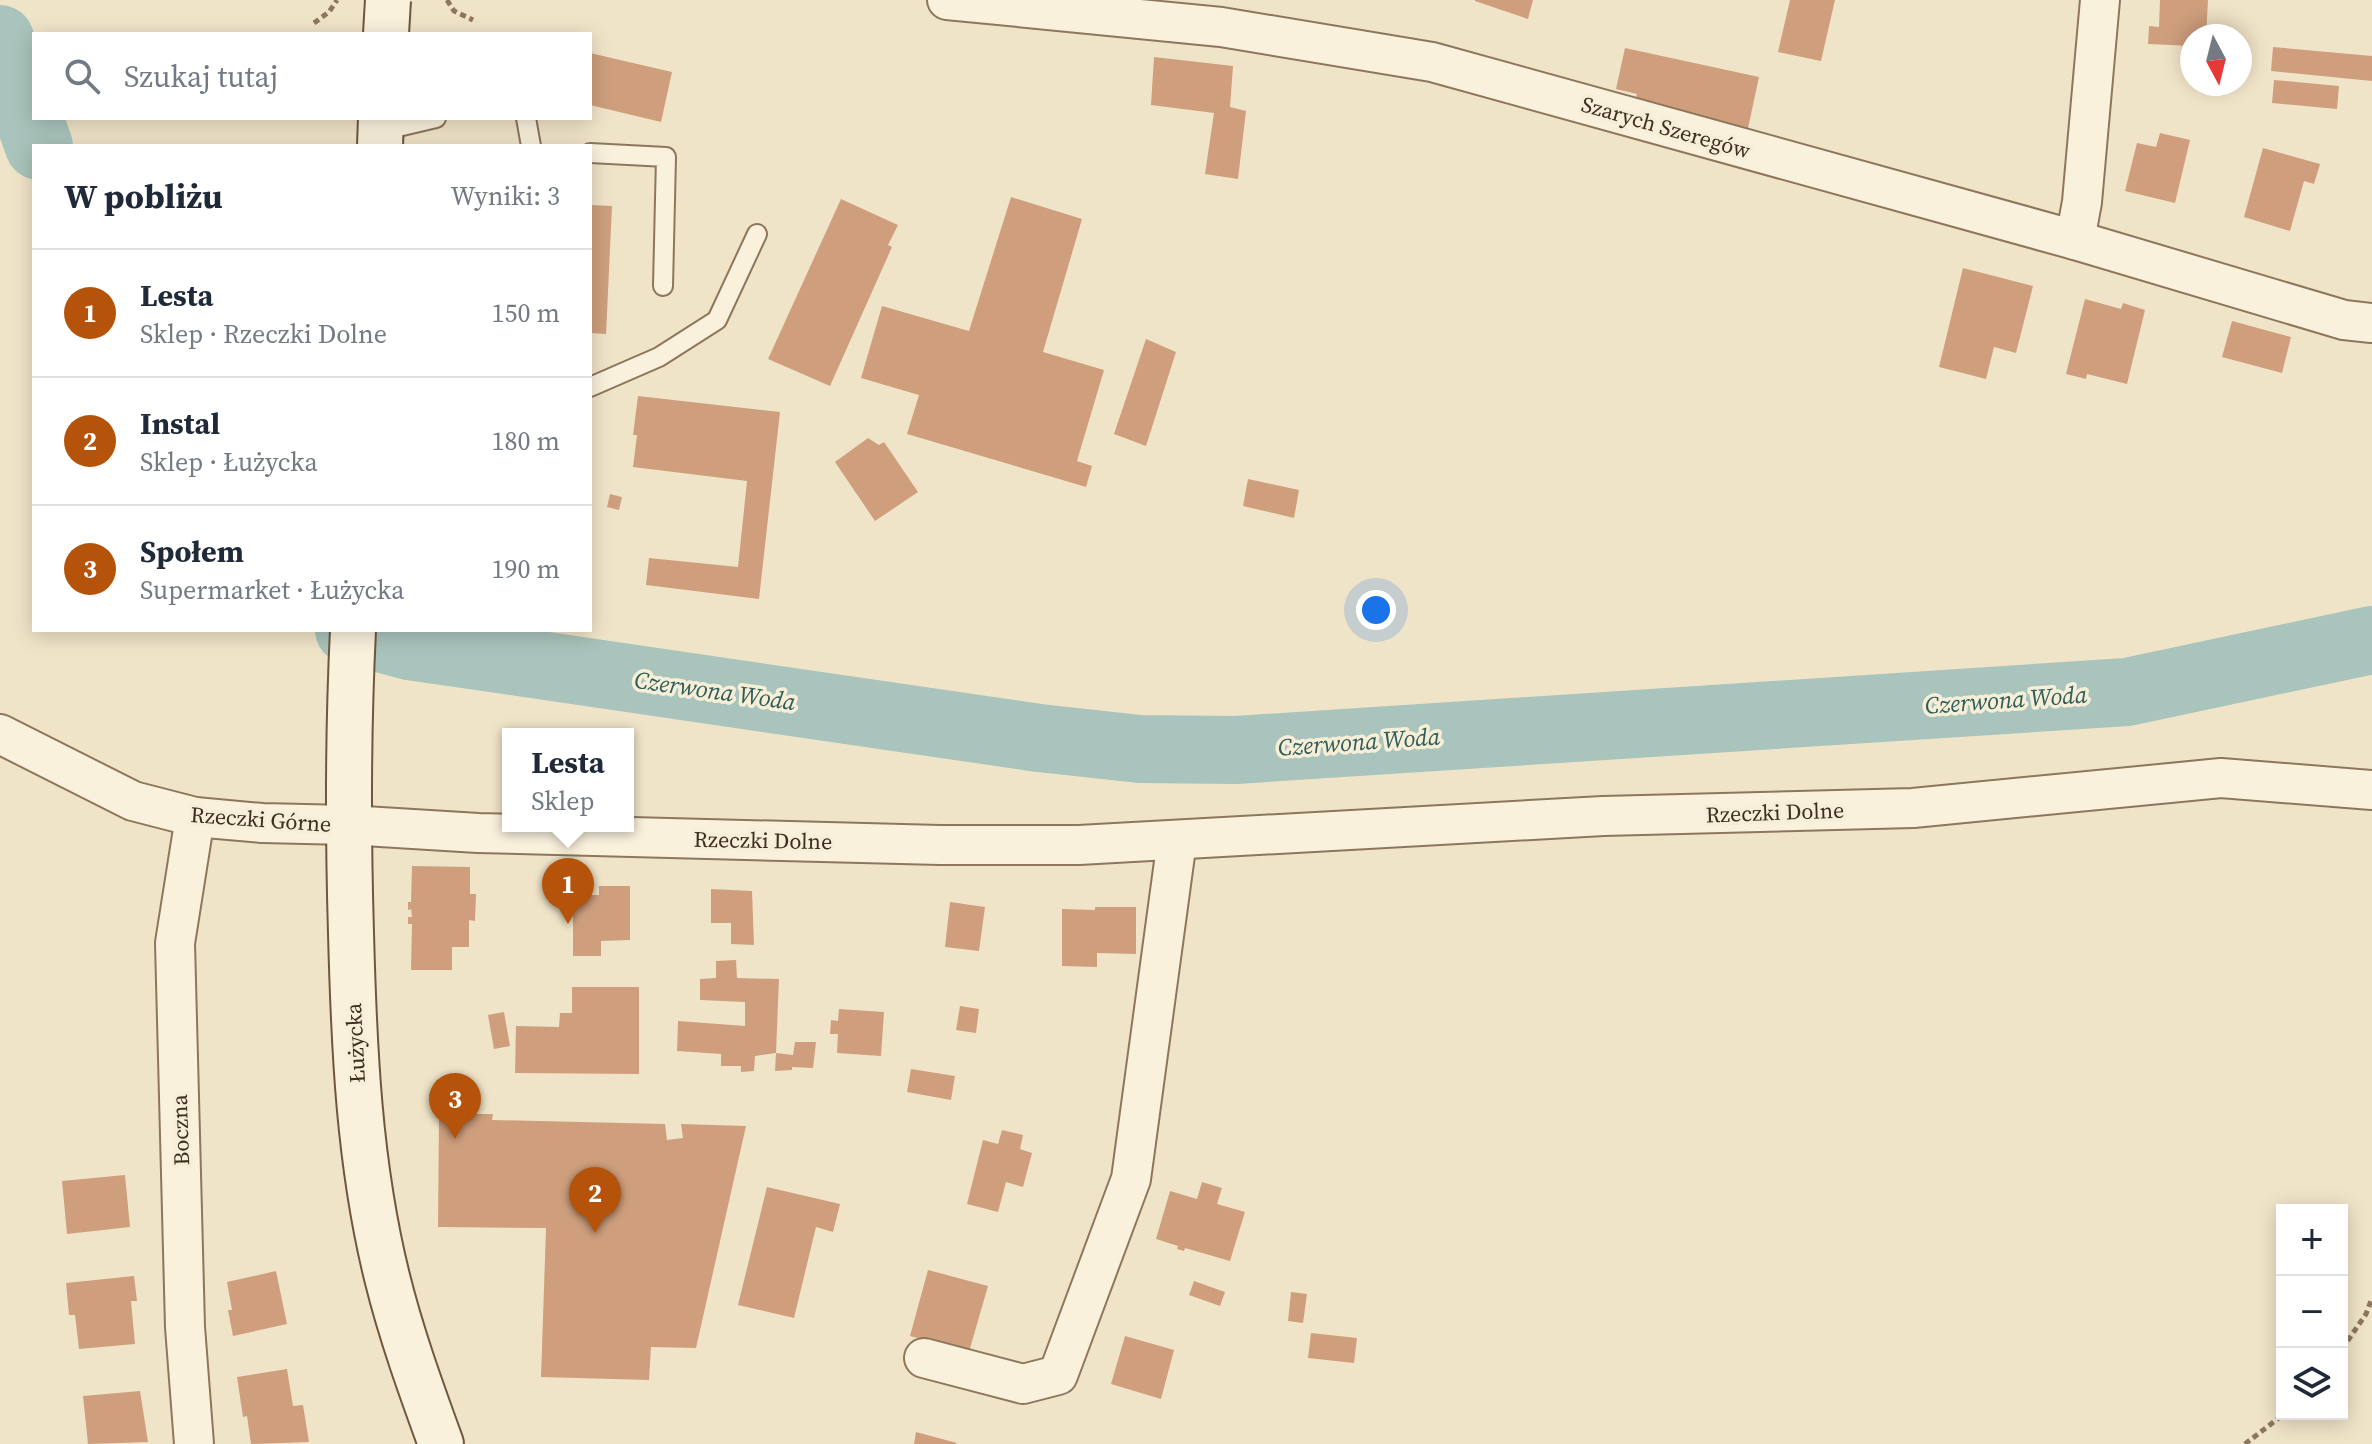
<!DOCTYPE html>
<html lang="pl">
<meta charset="utf-8">
<style>
:root{--surface:#fff;--page:#f2f2f3;--text:#1f2937;--muted:#747a83;--line:#e0e1e3;--accent:#b45309}
body{margin:0;font-family:"Source Serif 4",serif;background:var(--page);color:var(--text)}
.controls{position:absolute;right:24px;bottom:24px;display:grid;overflow:hidden;border-radius:0px;box-shadow:0 4px 20px #0003}
.controls button{width:72px;height:72px;display:grid;place-items:center;padding:0;border:0;border-bottom:2px solid var(--line);background:var(--surface);color:var(--text);font:40px sans-serif}
.compass{position:absolute;left:2180px;top:24px;width:72px;height:72px;border-radius:50%;background:var(--surface);box-shadow:0 4px 20px #0003;rotate:173deg}
.you{position:absolute;left:1376px;top:610px;width:28px;height:28px;margin:-20px;border:6px solid #fff;border-radius:50%;background:#1a73e8;box-shadow:0 0 0 12px #1a73e833}
.badge{display:grid;place-items:center;width:52px;height:52px;border-radius:50%;background:var(--accent);color:#fff;font-size:26px;font-weight:700}
.pin{position:absolute;translate:-50% -66px;filter:drop-shadow(0 2px 4px #0008)}
.pin::after{content:'';position:absolute;top:42px;width:28px;height:24px;background:inherit;clip-path:polygon(0 0,100% 0,50% 100%)}
.popup{position:absolute;left:502px;top:728px;width:132px;height:104px;box-sizing:border-box;display:grid;place-content:center;border-radius:0px;background:var(--surface);filter:drop-shadow(0 2px 6px #0005);font-size:26px;white-space:nowrap;color:var(--muted)}
.popup b{font-size:30px;color:var(--text)}
.popup::after{content:'';position:absolute;left:50%;top:100%;margin-left:-16px;border:16px solid transparent;border-top-color:var(--surface)}
.list{margin:0;padding:0;list-style:none}
h2{display:flex;justify-content:space-between;align-items:center;height:104px;margin:0;padding:0 32px;font-size:34px}
h2 small{font-size:26px;font-weight:400;color:var(--muted)}
.list li{display:grid;grid-template-columns:52px 1fr auto;gap:24px;align-items:center;box-sizing:border-box;height:128px;padding:0 32px;border-top:2px solid var(--line)}
.list b{display:block;font-size:30px;white-space:nowrap}
.list p{margin:0;font-size:26px;white-space:nowrap;color:var(--muted)}
.list em{font-size:26px;font-style:normal;color:var(--muted)}
.icon{flex:none;width:44px;height:44px;fill:none;stroke:currentColor;stroke-width:2;stroke-linecap:round;stroke-linejoin:round}
.map{position:relative;flex:none;width:2372px;height:1444px;overflow:hidden}
.search{position:absolute;background:var(--surface);box-shadow:0 4px 20px #0003;left:32px;top:32px;width:560px;height:88px;display:flex;align-items:center;gap:20px;box-sizing:border-box;padding:0 28px;border-radius:0px;color:var(--muted);font-size:30px}
.panel{position:absolute;background:var(--surface);box-shadow:0 4px 20px #0003;left:32px;top:144px;width:560px;height:488px;border-radius:0px}
.map>svg:first-child{display:block}
</style>
<div class="map">
<svg width="2372" height="1444" viewBox="0 0 2372 1444">
<rect width="100%" height="100%" fill="#f0e4c8"/>
<g fill="none" stroke-linecap="round" stroke-linejoin="round">
<g stroke="#a9c4bc" stroke-width="68">
<path d="M0,39L39,146"/>
<path d="M349,630L409,646L1039,738L1140,749L1236,750L2127,692L2372,640"/>
</g>
</g>
<g fill="#cf9f7d">
<path d="M1533,0L1528,19L1475,1V0Z"/>
<path d="M1790,0H1835L1821,61L1778,52Z"/>
<path d="M2160,0H2208L2206,36H2192V46L2148,44L2149,26L2159,27Z"/>
<path d="M2273,47L2372,56V81L2271,71Z"/>
<path d="M1625,48L1759,77L1747,133L1633,108L1637,94L1616,89Z"/>
<path d="M590,53L672,72L661,122L590,105Z"/>
<path d="M1154,57L1233,66L1230,107L1246,111L1238,179L1205,174L1214,113L1151,105Z"/>
<path d="M2274,80L2339,86L2337,109L2272,103Z"/>
<path d="M2160,133L2190,140L2175,203L2125,191L2137,143L2156,147Z"/>
<path d="M2263,148L2320,164L2314,184L2304,181L2290,231L2244,217Z"/>
<path d="M1011,197L1082,219L1043,352L1104,370L1077,461L1092,466L1086,487L907,434L919,395L861,378L882,306L969,331Z"/>
<path d="M841,199L898,225L888,245L892,247L830,386L768,359Z"/>
<path d="M590,205L612,206L606,334L590,333Z"/>
<path d="M1963,268L2033,286L2016,353L1994,347L1986,379L1939,367Z"/>
<path d="M2085,299L2121,309L2123,303L2145,310L2127,384L2087,374L2086,379L2066,374Z"/>
<path d="M2232,321L2291,337L2282,373L2222,357Z"/>
<path d="M1146,339L1176,352L1146,446L1114,434Z"/>
<path d="M638,396L780,412L759,599L646,585L649,558L738,567L747,481L633,467L637,435H633Z"/>
<path d="M868,438L879,445L884,442L918,492L875,521L835,462Z"/>
<path d="M1248,479L1299,490L1294,518L1243,506Z"/>
<path d="M610,494L622,497L619,510L607,507Z"/>
<path d="M412,866L470,867V894H476L475,921L469,920V947H452V970H411L412,924H408V917H412L411,909L408,910V902H411Z"/>
<path d="M599,886H630V940L601,941V956H573V895H599Z"/>
<path d="M711,889L752,891L754,945L731,944V923H711Z"/>
<path d="M950,902L985,907L979,951L945,947Z"/>
<path d="M1095,907H1136V954L1097,953V967L1062,966V909L1095,910Z"/>
<path d="M736,960L737,978L779,979L776,1053L755,1056L754,1071L741,1072V1066H721V1054L677,1051L678,1021L745,1026V1002L700,1000V979L716,978V961Z"/>
<path d="M572,987H639V1074L515,1073L516,1026L559,1027L560,1013H572Z"/>
<path d="M960,1006L979,1009L976,1033L956,1030Z"/>
<path d="M839,1009L884,1012L881,1056L837,1053L838,1034H830L831,1020L838,1021Z"/>
<path d="M504,1012L510,1046L494,1049L488,1015Z"/>
<path d="M795,1042H816L813,1068L792,1067V1070L775,1071L776,1053L793,1055Z"/>
<path d="M911,1069L955,1076L951,1100L907,1092Z"/>
<path d="M439,1114H493L492,1120L665,1124L667,1140L683,1138L681,1124L746,1126L696,1348L651,1347L649,1380L541,1377L546,1228L438,1227Z"/>
<path d="M1002,1130L1023,1135L1020,1149L1032,1153L1023,1187L1006,1182L998,1212L967,1204L983,1140L998,1144Z"/>
<path d="M125,1175L130,1227L67,1234L62,1181Z"/>
<path d="M1202,1182L1222,1188L1217,1204L1245,1212L1230,1261L1185,1248L1184,1251L1177,1249L1178,1246L1156,1239L1170,1191L1197,1199Z"/>
<path d="M767,1187L840,1204L833,1232L816,1227L794,1318L738,1305Z"/>
<path d="M928,1270L988,1286L969,1352L910,1336Z"/>
<path d="M276,1271L287,1324L233,1336L228,1310H232L227,1282Z"/>
<path d="M134,1276L137,1301H131L135,1344L79,1349L75,1315H69L66,1283Z"/>
<path d="M1194,1281L1225,1292L1220,1306L1189,1295Z"/>
<path d="M1291,1292L1307,1294L1303,1323L1288,1321Z"/>
<path d="M1311,1333L1357,1338L1354,1363L1308,1358Z"/>
<path d="M1125,1336L1174,1350L1161,1399L1111,1384Z"/>
<path d="M287,1369L293,1406L303,1405L309,1442L251,1444L247,1416L243,1417L237,1377Z"/>
<path d="M140,1391L148,1442L88,1444L83,1396Z"/>
<path d="M916,1432L957,1443L956,1444H914Z"/>
</g>
<g fill="none" stroke-linecap="round" stroke-linejoin="round">
<defs>
<g id="lane">
<path d="M526,118L531,146"/>
<path d="M381,131L436,118"/>
<path d="M590,153L666,157L663,286"/>
<path d="M590,387L659,357L717,320L757,234"/>
</g>
<g id="street">
<path d="M947,0L1221,27L1432,62L2075,240L2344,320L2372,323"/>
<path d="M2075,240L2082,202L2100,0"/>
<path d="M0,734L133,801L195,817L262,823L348,825L478,833L940,845H1079L1603,816L1913,808L2221,778L2372,790"/>
<path d="M924,1358L1023,1384L1058,1375L1131,1179L1177,840"/>
<path d="M194,1444L185,1327L175,943L195,817"/>
</g>
<g id="secondary">
<path d="M380,146L381,118"/>
<path d="M353,630C348,731 348,832 351,933C354,1049 359,1164 387,1277C401,1334 421,1389 441,1444"/>
</g>
</defs>
<use href="#lane" stroke="#8d765c" stroke-width="22"/>
<use href="#street" stroke="#8d765c" stroke-width="42"/>
<use href="#secondary" stroke="#6f573f" stroke-width="48"/>
<g stroke="#8d765c" stroke-width="5" stroke-dasharray="6 4" stroke-linecap="butt">
<path d="M447,0L454,11L473,20"/>
<path d="M314,23L329,12L337,0"/>
<path d="M2342,1349L2366,1314L2372,1298"/>
<path d="M2245,1444L2284,1414"/>
</g>
<use href="#lane" stroke="#faf1dc" stroke-width="18"/>
<use href="#street" stroke="#faf1dc" stroke-width="38"/>
<use href="#secondary" stroke="#faf1dc" stroke-width="44"/>
<defs>
<path id="secondary-bridge" d="M386,34L388,0"/>
</defs>
<use href="#secondary-bridge" stroke="#6f573f" stroke-width="48" stroke-linecap="butt"/>
<use href="#secondary-bridge" stroke="#faf1dc" stroke-width="44"/>
</g>
<g text-anchor="middle" stroke-width="7" stroke-linejoin="round" paint-order="stroke">
<g font-size="22" fill="#3d2e20" stroke="#f7eed8">
<text transform="translate(1666 127) rotate(16)" y="8">Szarych Szeregów</text>
<text transform="translate(1775 812) rotate(-2)" y="8">Rzeczki Dolne</text>
<text transform="translate(261 819) rotate(4)" y="8">Rzeczki Górne</text>
<text transform="translate(763 840) rotate(1)" y="8">Rzeczki Dolne</text>
<text transform="translate(355 1043) rotate(-93)" y="8">Łużycka</text>
<text transform="translate(180 1130) rotate(-92)" y="8">Boczna</text>
</g>
<g font-size="24" font-style="italic" fill="#2f5d5a" stroke="#f7eed8">
<text transform="translate(715 691) rotate(8)" y="8">Czerwona Woda</text>
<text transform="translate(2006 700) rotate(-4)" y="8">Czerwona Woda</text>
<text transform="translate(1359 742) rotate(-4)" y="8">Czerwona Woda</text>
</g>
</g>
</svg>
<div class="controls">
<button>+</button>
<button>−</button>
<button><svg class="icon" aria-label="layers" viewBox="0 0 24 24"><path d="M12 4l9 5-9 5-9-5zM3 14l9 5 9-5"/></svg></button>
</div>
<svg class="compass" viewBox="-18 -18 36 36"><path d="M0-13l5 13h-10z" fill="#e53935"/><path d="M0 13l5-13h-10z" fill="#747a83"/></svg>
<div class="you"></div>
<div class="pin badge" style="left:568px;top:924px">1</div>
<div class="popup"><b>Lesta</b>Sklep</div>
<div class="pin badge" style="left:595px;top:1233px">2</div>
<div class="pin badge" style="left:455px;top:1139px">3</div>
<div class="search"><svg class="icon" aria-label="search" viewBox="0 0 24 24"><circle cx="10" cy="10" r="6"/><path d="M15 15l6 6"/></svg>Szukaj tutaj</div>
<section class="panel">
<h2>W pobliżu<small>Wyniki: 3</small></h2>
<ul class="list">
<li><span class="badge">1</span><div><b>Lesta</b><p>Sklep · Rzeczki Dolne</p></div><em>150 m</em></li>
<li><span class="badge">2</span><div><b>Instal</b><p>Sklep · Łużycka</p></div><em>180 m</em></li>
<li><span class="badge">3</span><div><b>Społem</b><p>Supermarket · Łużycka</p></div><em>190 m</em></li>
</ul>
</section>
</div>
